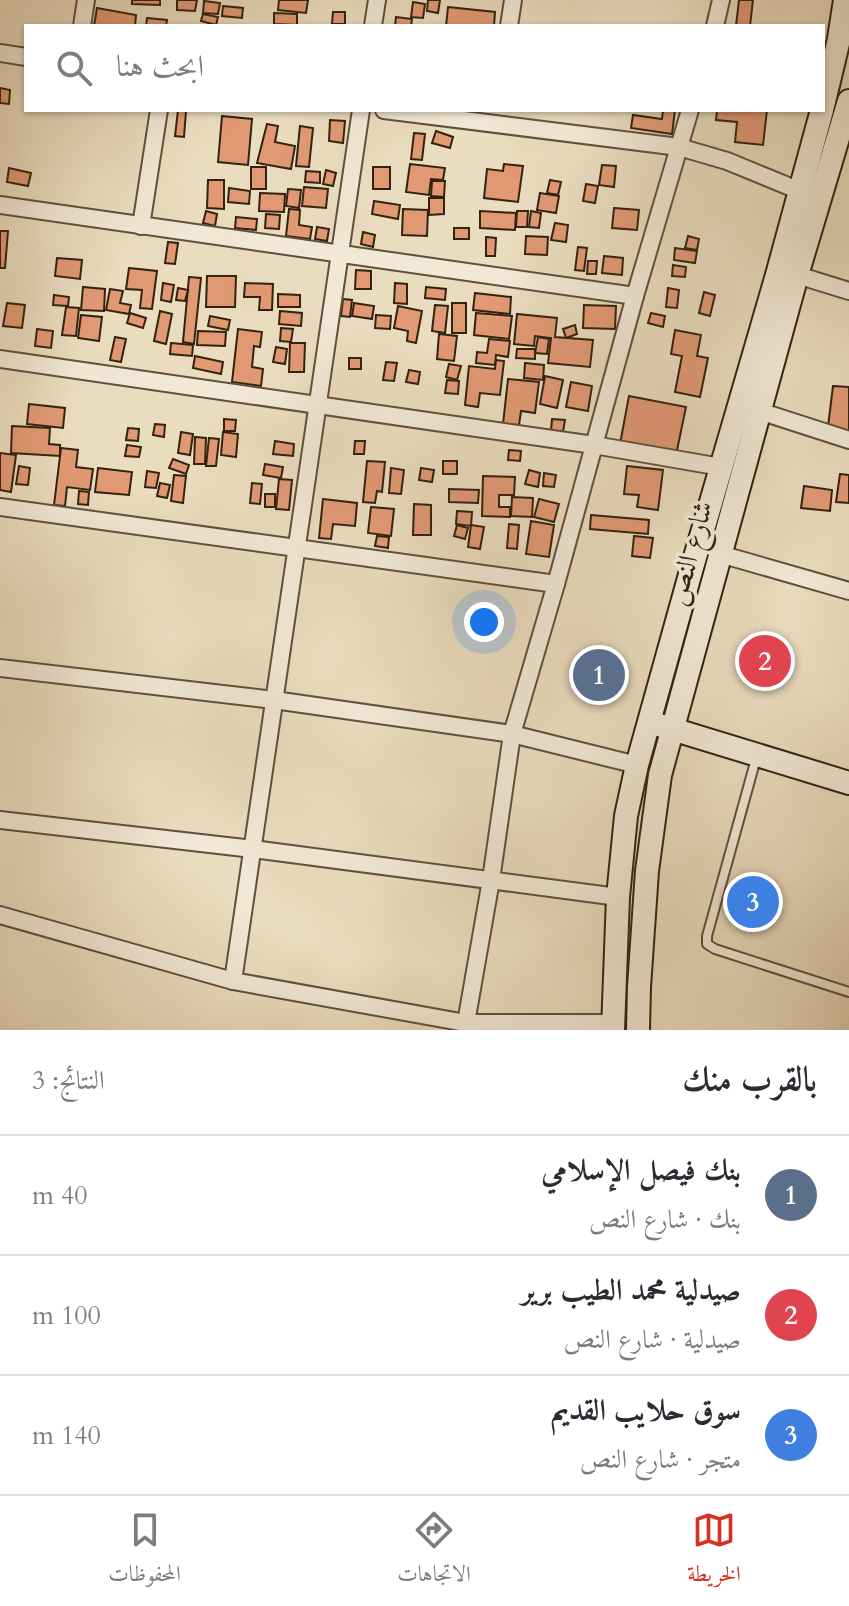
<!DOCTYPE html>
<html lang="ar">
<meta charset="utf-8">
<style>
:root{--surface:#fff;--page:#f7f7f7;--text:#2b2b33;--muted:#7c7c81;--line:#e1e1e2;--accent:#d93025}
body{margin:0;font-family:Cardo,Amiri,serif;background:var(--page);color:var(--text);direction:rtl}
.you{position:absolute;left:484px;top:622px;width:28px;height:28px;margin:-20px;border:6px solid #fff;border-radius:50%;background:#1a73e8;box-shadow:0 0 0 12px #1a73e833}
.badge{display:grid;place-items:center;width:52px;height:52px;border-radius:50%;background:var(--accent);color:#fff;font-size:26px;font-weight:700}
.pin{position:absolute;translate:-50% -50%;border:4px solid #fff;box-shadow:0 2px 8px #0006}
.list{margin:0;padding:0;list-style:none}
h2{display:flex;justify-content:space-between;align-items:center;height:104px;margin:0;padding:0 32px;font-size:34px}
h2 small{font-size:26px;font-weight:400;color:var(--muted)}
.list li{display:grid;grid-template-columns:52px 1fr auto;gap:24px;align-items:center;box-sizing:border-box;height:120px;padding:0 32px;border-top:2px solid var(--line)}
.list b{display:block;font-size:30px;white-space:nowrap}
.list p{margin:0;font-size:26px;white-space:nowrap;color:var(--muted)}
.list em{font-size:26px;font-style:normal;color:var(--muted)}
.icon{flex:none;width:44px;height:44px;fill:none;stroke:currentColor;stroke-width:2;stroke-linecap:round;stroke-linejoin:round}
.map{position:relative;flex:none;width:849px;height:1030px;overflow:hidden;direction:ltr}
.search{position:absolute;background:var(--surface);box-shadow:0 2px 6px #0004;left:24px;right:24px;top:24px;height:88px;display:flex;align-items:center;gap:20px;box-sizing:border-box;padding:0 28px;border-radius:0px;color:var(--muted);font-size:30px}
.sheet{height:464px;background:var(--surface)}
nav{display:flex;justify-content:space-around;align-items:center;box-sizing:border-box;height:112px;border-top:2px solid var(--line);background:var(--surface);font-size:22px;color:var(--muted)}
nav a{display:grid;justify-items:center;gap:4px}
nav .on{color:var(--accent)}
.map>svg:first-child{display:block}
</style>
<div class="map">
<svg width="849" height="1030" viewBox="0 0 849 1030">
<rect width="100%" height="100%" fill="#eadcbf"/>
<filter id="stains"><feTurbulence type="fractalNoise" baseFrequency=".0025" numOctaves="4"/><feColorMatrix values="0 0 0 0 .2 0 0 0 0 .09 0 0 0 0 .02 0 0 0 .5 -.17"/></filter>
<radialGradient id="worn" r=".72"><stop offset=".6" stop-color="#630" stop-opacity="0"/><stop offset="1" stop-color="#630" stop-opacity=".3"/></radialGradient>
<g fill="#e19974" stroke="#32220f" stroke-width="2">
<path d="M132,0H160V5L132,4Z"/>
<path d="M177,0H197L195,11L177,10Z"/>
<path d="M279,0H308L306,13L278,10Z"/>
<path d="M428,0H440L438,13L427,11Z"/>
<path d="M739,0H753L750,26H736Z"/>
<path d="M204,1L220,3L218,14L203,13Z"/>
<path d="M413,2L425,4L423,18L411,17Z"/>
<path d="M223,6L243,8L242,18L222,16Z"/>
<path d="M448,7L495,12L494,26H446Z"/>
<path d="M97,8L136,15L135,26H94Z"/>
<path d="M333,12H345V24H332Z"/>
<path d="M274,13L297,14V25L274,24Z"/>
<path d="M203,14L218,17L216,25L201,21Z"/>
<path d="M396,17L412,19L411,26H395Z"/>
<path d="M147,18L167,20L166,26H146Z"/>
<path d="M0,88L10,90L9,104L0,103Z"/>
<path d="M178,110L186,111L184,137L175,136Z"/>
<path d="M663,110H675L672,134L631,128L633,115L662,119Z"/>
<path d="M717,110H767L763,145L735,142L737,122L716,120Z"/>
<path d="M222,116L252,119L248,165L218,162Z"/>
<path d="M330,120L345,121L343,143L329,141Z"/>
<path d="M267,124L278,126L275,142L295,146L291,169L257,163Z"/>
<path d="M300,126L313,128L309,167L296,166Z"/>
<path d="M436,131L453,137L450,148L432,143Z"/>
<path d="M414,133L425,134L422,160L411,159Z"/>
<path d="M410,164L445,168L443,180L431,179L429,195L406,192Z"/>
<path d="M504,164L523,166L518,202L484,198L487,169L503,171Z"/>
<path d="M602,165L616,166L614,187L599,185Z"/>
<rect x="251" y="167" width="15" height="22"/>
<rect x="373" y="167" width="17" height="22"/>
<path d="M9,168L31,173L28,186L7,182Z"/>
<path d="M326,170L336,173L333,186L323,184Z"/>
<path d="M306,171L320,172V183L305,182Z"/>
<path d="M208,180H224V209L207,208Z"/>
<path d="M550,180L561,182L558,195L547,193Z"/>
<path d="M432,181H445L444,197L431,196Z"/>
<path d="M586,184L598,186L595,203L583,201Z"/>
<path d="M304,187L328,189L326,208L302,206Z"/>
<path d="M229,188L250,191L249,204L228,202Z"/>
<path d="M288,189L301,190L299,208L286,206Z"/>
<path d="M260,193L285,194L284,212L259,211Z"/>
<path d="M540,193L559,196L556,213L537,210Z"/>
<path d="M429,198H444V214L429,215Z"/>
<path d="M374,201L400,205L398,219L372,214Z"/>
<path d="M614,208L639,210L637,230L612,228Z"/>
<path d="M289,209L300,210L299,225L312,227L310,239L286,236Z"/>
<path d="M403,209L428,210L427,236L402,235Z"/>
<path d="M206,211L217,214L215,226L203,223Z"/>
<path d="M480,211L516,213L515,230L480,228Z"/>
<path d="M517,211H528L527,227H516Z"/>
<path d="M531,211L541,213L539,228L529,227Z"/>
<path d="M266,214L280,215L279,229L265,228Z"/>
<path d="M236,217L257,219L256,230L235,228Z"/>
<path d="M555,223L568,225L566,242L551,240Z"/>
<path d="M317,227L329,229L327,241L315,239Z"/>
<rect x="454" y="228" width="15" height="11"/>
<path d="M0,231H8L5,268H0Z"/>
<path d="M363,232L375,235L373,247L361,244Z"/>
<path d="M526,236L548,237L547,255L525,254Z"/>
<path d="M688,236L699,239L697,250L685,248Z"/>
<path d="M486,237L496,238L495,256H486Z"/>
<path d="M168,242L178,243L175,264L165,263Z"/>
<path d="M578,247L587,248L584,271L575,270Z"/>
<path d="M675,248L697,251L695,263L674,260Z"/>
<path d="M604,256L623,258L622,275L602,273Z"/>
<path d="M57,258L82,260L80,279L55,276Z"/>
<path d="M588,261H597L596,274H587Z"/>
<path d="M673,265L686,267L685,277L672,276Z"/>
<path d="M129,268L157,271L152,309L140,308L142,290L126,289Z"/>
<path d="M356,270L371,271V289H355Z"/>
<path d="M207,276H236L235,307H206Z"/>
<path d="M189,277L201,278L194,344L183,342Z"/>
<path d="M163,283L174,285L171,302L161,300Z"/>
<path d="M245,283L273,284L272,310H259L260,297H244Z"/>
<path d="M395,283L407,284V304L394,303Z"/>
<path d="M83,287L105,289L104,311L81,310Z"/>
<path d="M426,287L446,289L445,300L425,298Z"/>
<path d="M178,288L188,290L185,301L176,300Z"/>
<path d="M668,288L679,290L677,308L666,307Z"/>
<path d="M110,289L123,291L120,303L131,305L129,314L106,310Z"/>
<path d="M704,292L715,295L710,316L699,313Z"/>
<path d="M475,293L511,297L510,314L473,310Z"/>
<path d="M278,294L300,295V307H278Z"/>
<path d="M54,295L69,297L68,306L53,305Z"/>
<path d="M343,299L352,300L350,317L341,316Z"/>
<path d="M7,303L25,305L22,328L3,326Z"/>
<path d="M354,303L374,306L372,319L352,316Z"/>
<rect x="452" y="303" width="14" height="30"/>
<path d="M435,305L448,306L445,333L432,331Z"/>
<path d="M584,305L616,306L615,329L583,328Z"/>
<path d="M398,306L422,311L416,343L407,341L408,331L394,328Z"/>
<path d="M66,307L79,308L76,336L62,335Z"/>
<path d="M160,311L172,314L166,344L154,341Z"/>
<path d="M280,311L302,313L301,326L279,324Z"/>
<path d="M130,313L146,318L143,328L127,323Z"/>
<path d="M476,313L512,316L509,339L474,335Z"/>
<path d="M651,313L665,316L663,327L648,323Z"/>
<path d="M517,314L557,318L555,337L593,340L590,367L548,363L551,338L535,336L534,346L514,344Z"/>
<path d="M81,315L102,317L99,341L78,338Z"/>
<path d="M376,315L391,316L390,329L375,328Z"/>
<path d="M210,316L230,320L228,330L208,326Z"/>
<path d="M575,325L577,334L566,338L563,329Z"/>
<path d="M281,328L293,329L291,342L280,341Z"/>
<path d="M37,329L53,331L51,348L35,346Z"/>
<path d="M238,329L262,332L260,347L254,346L252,367L263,369L261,386L232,382Z"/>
<path d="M675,330L701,335L697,356L708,358L700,397L675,392L682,356L671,354Z"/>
<path d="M198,331L226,332L225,346L197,345Z"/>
<path d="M439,334L457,336L454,361L437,359Z"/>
<path d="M115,337L126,339L121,362L110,360Z"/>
<path d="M538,337L549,339L547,354L535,353Z"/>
<path d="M489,339L510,341L508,357L496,355L495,365L476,363L477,352L487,353Z"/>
<path d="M171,343L193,345L192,356L170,354Z"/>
<path d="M290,343H305L304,372H289Z"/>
<path d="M276,347L287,349L285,364L273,362Z"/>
<path d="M517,349H535V359L516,358Z"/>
<path d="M195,356L223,362L221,374L193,368Z"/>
<rect x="349" y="358" width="12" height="11"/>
<path d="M496,360L504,361L500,395L480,393L478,407L465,405L469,366L495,369Z"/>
<path d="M386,362L397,363L394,381L383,380Z"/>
<path d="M525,363L544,365L543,380L524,378Z"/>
<path d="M449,364L461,366L457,380L446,377Z"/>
<path d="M409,370L420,372L418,384L406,382Z"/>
<path d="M545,376L563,380L557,408L540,404Z"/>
<path d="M508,379L539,382L535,413L521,411L519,425L503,424Z"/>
<path d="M447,380L459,381L458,394L445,393Z"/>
<path d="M571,382L592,386L588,411L566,407Z"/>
<path d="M833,386L849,387V438L827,435Z"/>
<path d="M629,396L686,407L676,455L620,444Z"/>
<path d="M29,404L65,408L63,428L27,424Z"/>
<path d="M224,419L236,420L235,431H224Z"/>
<path d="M552,419L565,420L563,432L551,431Z"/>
<path d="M155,424L165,425L164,437L153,435Z"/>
<path d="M12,426L50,428L49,444L60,445V456L11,453Z"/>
<path d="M128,428L139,429L138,441L126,440Z"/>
<path d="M181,432L193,434L190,455L178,453Z"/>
<path d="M223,432L238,434L236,457L221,455Z"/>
<path d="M195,437L206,438L205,464H194Z"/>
<path d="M209,438L219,439L216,466H206Z"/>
<path d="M275,441L294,444L293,456L273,454Z"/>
<path d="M355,441H365L364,454H354Z"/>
<path d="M127,445L141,447L139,457L125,456Z"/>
<path d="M61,448L78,450L76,467L93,469L90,490L67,487L65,506L54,505Z"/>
<path d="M509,450L521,451L520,461L508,460Z"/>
<path d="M0,453L16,455L11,492L0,490Z"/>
<path d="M173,459L189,465L186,474L169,468Z"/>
<path d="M367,461L385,462L382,492L377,491L375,503L363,502Z"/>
<rect x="443" y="461" width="14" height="13"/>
<path d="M265,464L283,467L281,478L263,475Z"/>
<path d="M19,466L30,468L28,485L16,484Z"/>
<path d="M627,466L663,470L658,510L637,507L639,495L624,494Z"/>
<path d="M98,468L132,472L129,495L95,492Z"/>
<path d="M391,468L404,470L401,494L389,493Z"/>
<path d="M421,468L434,470L432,482L419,480Z"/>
<path d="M529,470L540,473L538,487L525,484Z"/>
<path d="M147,471L159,473L156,488L145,487Z"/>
<path d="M544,473L556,475L554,487L543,486Z"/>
<path d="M840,474L849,475V503L836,502Z"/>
<path d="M174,475L186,476L183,503L171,501Z"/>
<path d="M483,476L515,477L514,495H499V507H510V517L482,516Z"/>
<path d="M279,479L292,480L289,510L276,509Z"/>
<path d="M160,483L170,485L167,498L157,496Z"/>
<path d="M252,483L262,484L260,504L250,503Z"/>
<path d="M804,486L832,490L830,511L801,508Z"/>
<path d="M449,489L479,490L478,503L449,502Z"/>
<path d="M79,491L89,492L88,505L78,504Z"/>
<rect x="265" y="494" width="10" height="13"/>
<path d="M512,497L533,498L532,517L511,516Z"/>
<path d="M323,499L357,503L355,526L333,524L331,539L319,538Z"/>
<path d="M539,499L559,504L554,522L534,517Z"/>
<path d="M414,504L431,505V535H413Z"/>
<path d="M371,507L394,509L391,536L368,533Z"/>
<path d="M457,511L472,512L471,526L456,524Z"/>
<path d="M591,515L649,520L648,534L590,529Z"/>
<path d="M531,521L554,525L549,557L526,554Z"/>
<path d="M509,524L519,525L517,549L507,548Z"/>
<path d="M457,525L468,528L465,539L454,536Z"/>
<path d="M471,525L484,527L480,549L468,547Z"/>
<path d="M377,536L389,537L388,548L375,546Z"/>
<path d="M634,536L653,538L650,558L632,556Z"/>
</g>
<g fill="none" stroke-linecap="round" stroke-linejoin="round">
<defs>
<path id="lane" d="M757,755L707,936V944L715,949L849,992"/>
<g id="street">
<path d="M82,26L86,0"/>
<path d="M373,26L377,0"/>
<path d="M509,26L513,0"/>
<path d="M715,26L721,0"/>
<path d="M0,53L26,57"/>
<path d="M384,110L679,147L727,161L800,191"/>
<path d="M0,205L635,296"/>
<path d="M141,226L159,110"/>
<path d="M797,275L849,291"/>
<path d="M0,359L594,445L721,467"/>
<path d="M759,411L849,440"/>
<path d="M0,507L556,584L635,296L690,110"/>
<path d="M720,554L849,591"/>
<path d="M0,668L274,700L512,734L637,765"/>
<path d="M0,820L253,849L618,897"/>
<path d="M0,915L233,981L466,1023H614"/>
<path d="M233,981L361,110"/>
<path d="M466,1023L491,880L512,734L556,584"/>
</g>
<g id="secondary">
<path d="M823,106L839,39L845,0"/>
<path d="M659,725L849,783"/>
<path d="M613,1030L618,897L626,816L637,765L691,571L777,275L822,110"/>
<path d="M638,1030L639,987L647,871L660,775L797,275L849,101"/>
</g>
</defs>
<use href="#lane" stroke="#60503b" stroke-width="12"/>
<use href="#street" stroke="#60503b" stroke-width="20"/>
<use href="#secondary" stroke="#32220f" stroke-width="26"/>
<use href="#lane" stroke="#f1e8d5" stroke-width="8"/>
<use href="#street" stroke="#f1e8d5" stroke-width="16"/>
<use href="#secondary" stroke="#f1e8d5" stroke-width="22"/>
</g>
<g text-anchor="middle" stroke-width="7" stroke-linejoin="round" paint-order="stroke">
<g font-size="28" fill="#32220f" stroke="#f1e8d5">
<text transform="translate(689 553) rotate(-75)" y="10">شارع النص</text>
</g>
</g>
<rect width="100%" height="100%" filter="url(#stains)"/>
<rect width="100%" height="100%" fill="url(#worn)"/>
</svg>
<div class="you"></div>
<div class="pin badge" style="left:599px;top:675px;background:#5c6f8a">1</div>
<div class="pin badge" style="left:765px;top:661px;background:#e0444e">2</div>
<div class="pin badge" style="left:753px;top:902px;background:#3f7fe0">3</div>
<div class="search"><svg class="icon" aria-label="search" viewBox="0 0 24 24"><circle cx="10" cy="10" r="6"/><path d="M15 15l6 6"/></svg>ابحث هنا</div>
</div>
<section class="sheet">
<h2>بالقرب منك<small>النتائج: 3</small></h2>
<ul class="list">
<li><span class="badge" style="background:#5c6f8a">1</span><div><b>بنك فيصل الإسلامي</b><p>بنك · شارع النص</p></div><em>40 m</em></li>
<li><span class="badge" style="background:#e0444e">2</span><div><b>صيدلية محمد الطيب برير</b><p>صيدلية · شارع النص</p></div><em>100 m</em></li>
<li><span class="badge" style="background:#3f7fe0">3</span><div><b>سوق حلايب القديم</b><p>متجر · شارع النص</p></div><em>140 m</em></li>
</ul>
</section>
<nav>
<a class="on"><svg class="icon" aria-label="map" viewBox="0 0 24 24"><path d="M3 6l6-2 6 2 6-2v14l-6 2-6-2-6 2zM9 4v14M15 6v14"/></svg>الخريطة</a>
<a><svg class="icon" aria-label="directions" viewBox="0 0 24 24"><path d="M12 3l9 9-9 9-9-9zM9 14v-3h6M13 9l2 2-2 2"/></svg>الاتجاهات</a>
<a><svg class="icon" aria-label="saved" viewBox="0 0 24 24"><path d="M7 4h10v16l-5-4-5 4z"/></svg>المحفوظات</a>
</nav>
